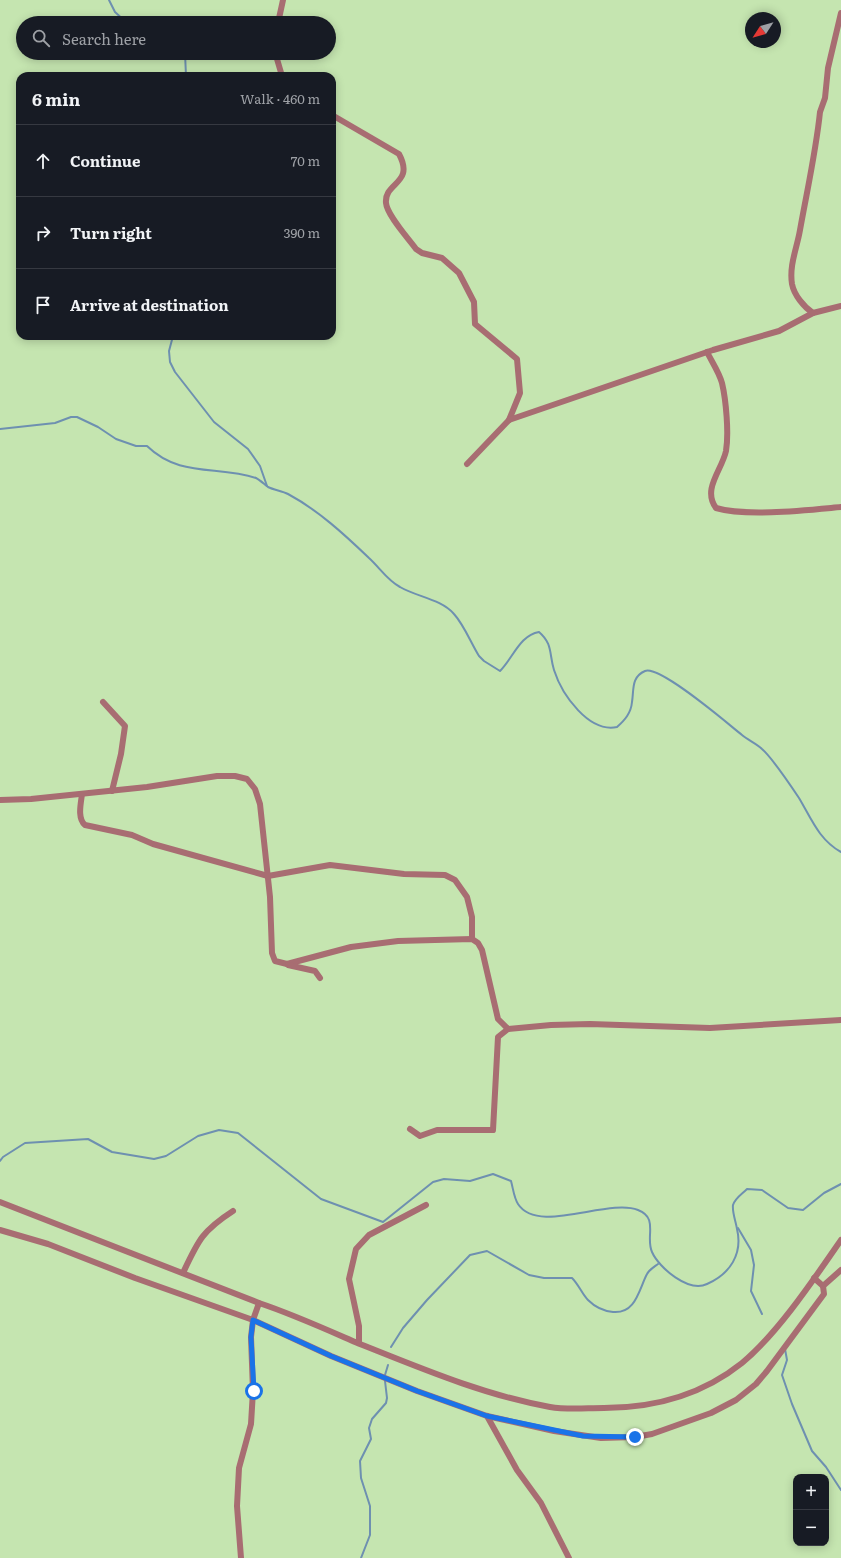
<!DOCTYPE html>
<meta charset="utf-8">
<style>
:root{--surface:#171b24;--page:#20242c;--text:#f1f3f6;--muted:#9ea1a6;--line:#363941}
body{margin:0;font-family:Literata,serif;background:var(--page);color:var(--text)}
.controls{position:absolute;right:12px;bottom:12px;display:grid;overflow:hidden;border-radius:8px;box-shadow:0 2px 10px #0003}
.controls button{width:36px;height:36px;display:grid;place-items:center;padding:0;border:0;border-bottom:1px solid var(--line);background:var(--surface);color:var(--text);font:20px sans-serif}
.compass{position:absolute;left:745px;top:12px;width:36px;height:36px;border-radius:50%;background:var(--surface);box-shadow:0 2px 10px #0003;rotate:234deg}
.stop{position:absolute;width:12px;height:12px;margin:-9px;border:3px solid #1a73e8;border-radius:50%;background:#fff}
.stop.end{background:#1a73e8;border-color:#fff;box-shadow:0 1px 4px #0008}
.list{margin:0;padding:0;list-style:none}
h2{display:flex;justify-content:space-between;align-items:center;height:52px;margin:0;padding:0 16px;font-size:17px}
h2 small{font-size:13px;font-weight:400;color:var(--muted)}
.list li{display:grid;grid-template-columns:26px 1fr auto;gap:12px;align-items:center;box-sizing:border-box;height:72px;padding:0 16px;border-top:1px solid var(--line)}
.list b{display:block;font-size:15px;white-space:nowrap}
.list em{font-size:13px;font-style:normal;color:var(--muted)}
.icon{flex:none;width:22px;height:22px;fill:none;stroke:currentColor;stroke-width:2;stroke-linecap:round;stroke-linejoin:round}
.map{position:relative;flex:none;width:841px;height:1558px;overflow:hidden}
.search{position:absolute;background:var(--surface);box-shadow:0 2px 10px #0003;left:16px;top:16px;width:320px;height:44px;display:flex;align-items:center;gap:10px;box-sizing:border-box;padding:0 14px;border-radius:22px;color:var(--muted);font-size:15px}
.panel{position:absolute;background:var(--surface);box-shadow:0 2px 10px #0003;left:16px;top:72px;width:320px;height:268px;border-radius:12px}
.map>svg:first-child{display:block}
</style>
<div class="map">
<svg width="841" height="1558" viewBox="0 0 841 1558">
<rect width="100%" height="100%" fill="#c5e5b0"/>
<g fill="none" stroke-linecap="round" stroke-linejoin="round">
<g stroke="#6e90b0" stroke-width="2">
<path d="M109,0L115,12L127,23"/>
<path d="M185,53L186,76"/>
<path d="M173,336L169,351L170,362L175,372L214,422L248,449L260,466L267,486"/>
<path d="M0,429L55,423L71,417H77L98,427L116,439L136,446H147C180,478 217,465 256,478C260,480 264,484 268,487C274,490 282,491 288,494C318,510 345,535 369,558C380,568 387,580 400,587C417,597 441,599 454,614C464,625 471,643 479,656L484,661L500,671C513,658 520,635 539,632C553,644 549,654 554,670C562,695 589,733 617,727C625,720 631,713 632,702C634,690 631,677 645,671C660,665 728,724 742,735C748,740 757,744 762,749C772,758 791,786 799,798C811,818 819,840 841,852"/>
<path d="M0,1161L3,1157L25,1143L88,1139L112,1152L154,1159L166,1156L198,1136L219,1130L238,1133L321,1199L383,1222L433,1182L444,1179L470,1181L493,1174L511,1181C513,1188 514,1198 518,1204C538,1235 608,1198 638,1210C659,1218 645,1237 652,1252C659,1268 689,1293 707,1284C730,1274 743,1254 737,1229C736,1222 732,1212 733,1205C735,1198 742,1194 747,1189L762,1190L788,1208L803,1210L824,1193L841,1184"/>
<path d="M738,1228L751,1250L754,1265L751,1291L762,1314"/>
<path d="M391,1347L403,1328L427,1300L470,1255L487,1251L529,1275L544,1278H572C579,1285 582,1294 588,1300C595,1307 603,1311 613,1312C636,1314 639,1289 647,1274C649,1270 654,1267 658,1264"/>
<path d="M785,1349L787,1360L782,1375L792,1404L812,1451L826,1467L841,1490"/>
<path d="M385,1375L388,1365"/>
<path d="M361,1558L370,1535V1506L361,1478L360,1461L371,1439L369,1428L372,1419L386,1403L387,1398L385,1381"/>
</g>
<g stroke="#a86d72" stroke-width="6">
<path d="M841,13L828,68L825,98L820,112C816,151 807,191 800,230C797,248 789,265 792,284C794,295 804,307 813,313L841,306"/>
<path d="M278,23L283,0"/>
<path d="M277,53V59L282,76"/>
<path d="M332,115L399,154C415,184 384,182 386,203C387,215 408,238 416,249L422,253L442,258L459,273L474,302L475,324L517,359L520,393L509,420"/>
<path d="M707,352C712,362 719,372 722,383C726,400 729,433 726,451C722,470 702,489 716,508C747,517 808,510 841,507"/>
<path d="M467,464L509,420L713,350L779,331L813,313"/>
<path d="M103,702L125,726L121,754L112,791"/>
<path d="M82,794C81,803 77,818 85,825L132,835L153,844L268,876L330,865L404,874L445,875L455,880L467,897L472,917V939"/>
<path d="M0,800L31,799L147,787L217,776H235L247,779L255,789L260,804L270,897L272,953L275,961L287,964L351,947L398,941L472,939L478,943L482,950L498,1019L508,1029L551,1025L590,1024L710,1028L841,1020"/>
<path d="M288,965L315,971L320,978"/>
<path d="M410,1129L420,1136L437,1130H493L498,1037L508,1029"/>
<path d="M0,1202L259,1303C292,1314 323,1328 355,1342C418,1367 483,1395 550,1407C567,1410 586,1408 604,1408C654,1408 702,1395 742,1363C778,1333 814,1279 841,1240"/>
<path d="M0,1230L48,1244L135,1278L253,1320L331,1356L417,1391L487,1416L554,1431L601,1438L635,1437L652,1434L711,1413L736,1400L756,1384L767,1371L824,1294L823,1286"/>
<path d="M183,1273C198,1241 202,1231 233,1211"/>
<path d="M814,1278L823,1286L841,1270"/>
<path d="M359,1343V1326L349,1279L356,1249L369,1235L426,1205"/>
<path d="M487,1416L517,1470L541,1503L569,1558"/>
<path d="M241,1558L237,1506L239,1468L251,1424L253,1391L251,1337L253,1320L259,1303"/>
</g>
</g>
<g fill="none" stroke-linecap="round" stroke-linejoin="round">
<path stroke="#1a73e8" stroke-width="5" d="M254,1391L251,1337L253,1320L331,1356L417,1391L487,1416L583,1436L635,1437"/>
</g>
</svg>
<div class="controls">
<button>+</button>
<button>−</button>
</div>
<svg class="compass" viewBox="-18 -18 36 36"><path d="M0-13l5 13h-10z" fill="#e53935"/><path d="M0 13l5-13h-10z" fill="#9ea1a6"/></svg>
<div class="stop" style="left:254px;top:1391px"></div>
<div class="stop end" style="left:635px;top:1437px"></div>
<div class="search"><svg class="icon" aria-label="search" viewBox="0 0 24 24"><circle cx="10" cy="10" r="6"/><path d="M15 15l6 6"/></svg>Search here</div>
<section class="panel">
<h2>6 min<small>Walk · 460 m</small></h2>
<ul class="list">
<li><svg class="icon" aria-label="ahead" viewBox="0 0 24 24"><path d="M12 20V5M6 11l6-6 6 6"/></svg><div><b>Continue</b></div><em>70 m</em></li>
<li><svg class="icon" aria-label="right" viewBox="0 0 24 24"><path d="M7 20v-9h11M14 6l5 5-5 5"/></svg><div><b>Turn right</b></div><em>390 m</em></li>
<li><svg class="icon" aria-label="arrive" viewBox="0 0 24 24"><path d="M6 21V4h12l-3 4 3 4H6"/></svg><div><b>Arrive at destination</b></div></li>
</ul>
</section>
</div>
